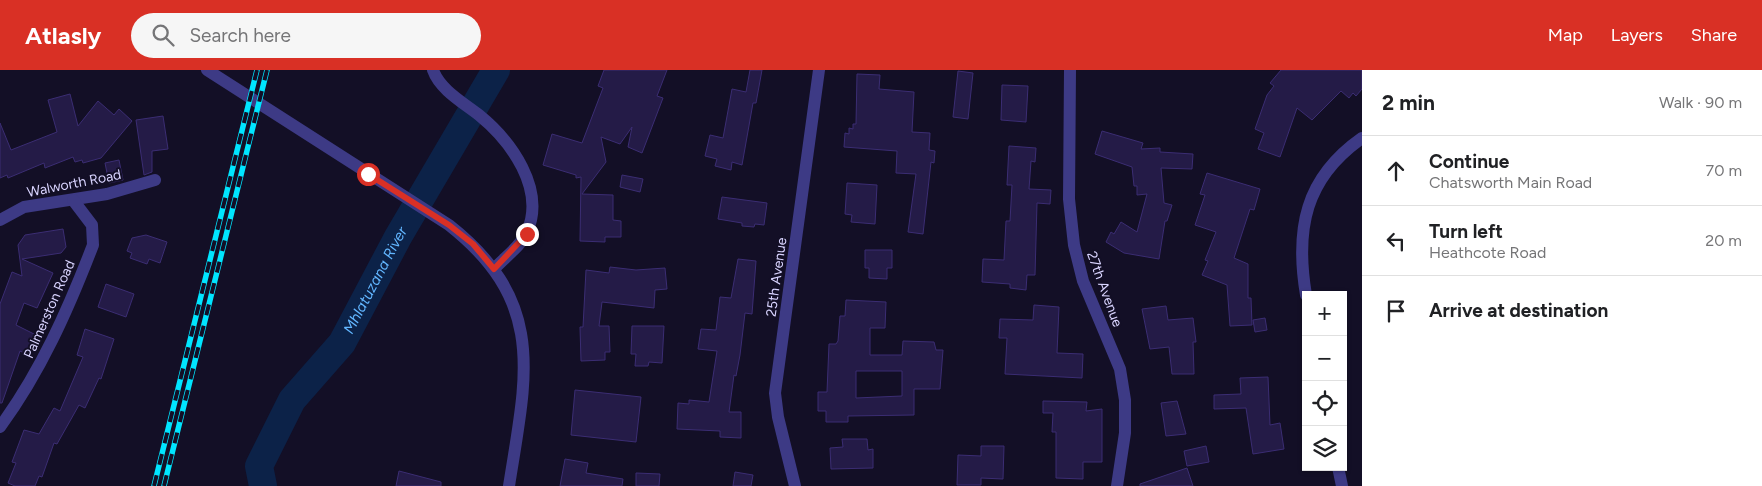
<!DOCTYPE html>
<meta charset="utf-8">
<style>
:root{--surface:#fff;--page:#f6f6f6;--text:#202124;--muted:#757577;--line:#e0e0e0;--accent:#d93025}
body{margin:0;font-family:Figtree,sans-serif;background:var(--page);color:var(--text)}
.controls{position:absolute;right:15px;bottom:15px;display:grid;overflow:hidden;border-radius:0px;box-shadow:0 1px 4px #0004}
.controls button{width:45px;height:45px;display:grid;place-items:center;padding:0;border:0;border-bottom:1px solid var(--line);background:var(--surface);color:var(--text);font:25px sans-serif}
.stop{position:absolute;width:15px;height:15px;margin:-11px;border:4px solid #d93025;border-radius:50%;background:#fff}
.stop.end{background:#d93025;border-color:#fff;box-shadow:0 1px 5px #0008}
.list{margin:0;padding:0;list-style:none}
h2{display:flex;justify-content:space-between;align-items:center;height:65px;margin:0;padding:0 20px;font-size:21px}
h2 small{font-size:16px;font-weight:400;color:var(--muted)}
.list li{display:grid;grid-template-columns:32px 1fr auto;gap:15px;align-items:center;box-sizing:border-box;height:70px;padding:0 20px;border-top:1px solid var(--line)}
.list b{display:block;font-size:19px;white-space:nowrap}
.list p{margin:0;font-size:16px;white-space:nowrap;color:var(--muted)}
.list em{font-size:16px;font-style:normal;color:var(--muted)}
.icon{flex:none;width:28px;height:28px;fill:none;stroke:currentColor;stroke-width:2;stroke-linecap:round;stroke-linejoin:round}
.map{position:relative;flex:none;width:1362px;height:416px;overflow:hidden}
header{display:flex;align-items:center;gap:30px;box-sizing:border-box;height:70px;padding:0 25px;background:var(--accent);color:#fff}
header strong{font-size:24px}
nav{display:flex;gap:28px;margin-inline-start:auto;font-size:18px}
.search{width:350px;height:45px;background:var(--page);display:flex;align-items:center;gap:12px;box-sizing:border-box;padding:0 18px;border-radius:28px;color:var(--muted);font-size:19px}
main{display:flex}
aside{flex:1;background:var(--surface)}
.map>svg:first-child{display:block}
</style>
<header>
<strong>Atlasly</strong>
<div class="search"><svg class="icon" aria-label="search" viewBox="0 0 24 24"><circle cx="10" cy="10" r="6"/><path d="M15 15l6 6"/></svg>Search here</div>
<nav><a>Map</a><a>Layers</a><a>Share</a></nav>
</header>
<main>
<div class="map">
<svg width="1362" height="416" viewBox="0 0 1362 416">
<rect width="100%" height="100%" fill="#130f26"/>
<g fill="none" stroke-linecap="round" stroke-linejoin="round">
<path stroke="#0c2248" stroke-width="28" id="s1" d="M263,416L259,396L292,330L342,273L398,167L496,0"/>
</g>
<g fill="#241b47" stroke="#3b2d73" fill-rule="evenodd">
<path d="M604,0H667L657,26L663,28L642,83L628,77L632,57L620,74L601,67L606,92L582,124L613,125V150L621,151V167H605V172L580,171L581,107L576,108V105L543,95L552,64L582,73L603,18L598,16Z"/>
<path d="M750,0H762L756,33H753L742,95L732,92L731,100L715,96L717,89L705,86L710,65L723,68L732,19L746,22Z"/>
<path d="M1281,0H1362V19L1356,26L1353,23L1349,28L1341,21L1312,50L1297,38L1280,87L1258,79L1264,63L1255,59L1267,25L1274,16L1270,13Z"/>
<path d="M958,1L973,3L968,49L953,47Z"/>
<path d="M857,4L880,5L879,19L914,22L912,62L930,63L929,80L935,81L934,93L931,92L923,164L908,162L916,104L896,103L897,81L844,77L845,63L849,64V58L853,59V54H856Z"/>
<path d="M1002,15L1028,16L1026,52L1001,50Z"/>
<path d="M70,24L78,56L98,31L114,45L119,39L132,51L101,88L83,93L82,90L75,92L73,87L45,98L44,93L8,108L7,105L0,108V53L11,80L57,62L48,30Z"/>
<path d="M163,46L168,79L152,81V102L144,105L136,50Z"/>
<path d="M1102,61L1143,73L1141,79L1160,78V82L1193,84L1192,99L1161,98L1164,133L1172,135L1167,151H1165L1159,189L1124,183L1106,172L1111,162L1114,164L1121,152L1137,162L1147,124L1137,125V116H1134L1132,97L1095,84Z"/>
<path d="M1009,76L1036,78L1035,92L1031,91L1029,119L1051,120L1050,134L1037,133L1035,205H1027L1026,220L1010,218V214L982,212L983,189L1004,190L1006,151H1010L1012,115H1007Z"/>
<path d="M119,90L123,110L109,113L105,93Z"/>
<path d="M1207,103L1260,119L1254,140L1250,139L1234,188L1248,194V228H1251L1252,255L1230,256L1227,215L1202,205L1208,191L1205,190L1216,162L1195,155L1205,125L1200,124Z"/>
<path d="M622,105L643,109L640,122L620,117Z"/>
<path d="M847,113L877,115L875,154L851,152L852,145L845,144Z"/>
<path d="M722,127L767,133L764,155L755,154L754,157L742,156V153L718,149Z"/>
<path d="M63,159L66,177L61,183L22,189L53,203L37,238L24,233L16,255L38,266L28,285L20,281L2,333H0V234L12,202L22,206L18,175L25,165Z"/>
<path d="M146,165L167,172L160,193L149,189L147,194L130,188L132,183L127,181L132,168Z"/>
<path d="M865,180H892V198H887V209L869,208V198H865Z"/>
<path d="M738,189L756,191L752,244L745,243L740,285L736,306L734,305L729,342H741V368L720,367V361L677,359L678,333L689,334V330L709,332L717,281L698,279L701,259L716,260L720,227L731,228Z"/>
<path d="M610,197L636,200L665,198L667,219L655,220L654,238L602,232L599,256H609L610,282H605V290L581,291L580,257H583L586,200L609,203Z"/>
<path d="M106,214L134,224L126,247L98,237Z"/>
<path d="M846,230L886,232L885,258H870V285H902L903,271L934,272L936,280H943L940,319H914V345L848,346V352H826V341H818V322H827L829,274H836L838,271L840,246H845ZM856,301H902V326L856,328Z"/>
<path d="M1034,235L1059,237L1057,283L1083,284L1082,308L1005,304L1007,268H999L1000,249L1033,250Z"/>
<path d="M1166,236L1168,250L1193,248L1196,272H1193L1194,304H1172L1169,277L1150,279L1142,239Z"/>
<path d="M1265,248L1267,260L1255,262L1253,250Z"/>
<path d="M632,256H664L662,293L649,292L648,296H635L636,284H631Z"/>
<path d="M85,259L114,269L101,309L99,308L85,338L79,335L57,374L54,373L42,407L39,406L35,416H15L8,413L16,393L12,392L24,360L39,364L54,338L60,341L83,287L77,285Z"/>
<path d="M1268,307L1270,355L1280,353L1284,379L1253,384L1246,338L1214,339V325L1241,324L1240,308Z"/>
<path d="M575,320L641,327L636,372L571,365Z"/>
<path d="M1043,331L1087,332L1086,341L1102,339V392H1083V409L1056,408V362H1052L1053,343H1043Z"/>
<path d="M1177,331L1186,364L1166,366L1161,333Z"/>
<path d="M842,369H867L868,380L873,379V398L831,399L830,378L843,377Z"/>
<path d="M981,376H1004L1003,409L981,408V415H957L958,385L981,386Z"/>
<path d="M1206,376L1209,392L1187,396L1184,381Z"/>
<path d="M565,389L588,393L586,403L623,409L622,416H560Z"/>
<path d="M1187,398L1193,416H1140V414Z"/>
<path d="M399,401L441,412V416H396Z"/>
<path d="M735,402L753,405L751,416H733Z"/>
<path d="M636,403L660,404L659,416H636Z"/>
</g>
<g fill="none" stroke-linecap="round" stroke-linejoin="round">
<g stroke="#3d3a85" stroke-width="12">
<path d="M207,0L449,155C548,233 526,307 509,416"/>
<path d="M433,0C440,20 464,33 479,45C511,71 546,119 527,162C522,175 504,188 494,199"/>
<path d="M1070,0L1069,129L1074,175L1083,211L1120,299L1125,330V363L1117,416"/>
<path d="M0,150L24,137L107,124L155,110"/>
<path d="M1306,225C1295,159 1305,108 1362,68"/>
<path d="M0,357C41,301 68,240 93,175L92,155L73,130"/>
<path d="M1338,397L1342,416"/>
<path d="M795,416L778,347L775,323L819,0"/>
</g>
<defs>
<g id="rail">
<path d="M154,416L257,0"/>
<path d="M164,416L267,0"/>
</g>
</defs>
<use href="#rail" stroke="#00e5ff" stroke-width="5.5"/>
<use href="#rail" stroke="#130f26" stroke-width="4" stroke-dasharray="11" stroke-linecap="butt"/>
</g>
<g fill="none" stroke-linecap="round" stroke-linejoin="round">
<path stroke="#d93025" stroke-width="6" d="M368,104L449,155L473,174L494,199L527,164"/>
</g>
<g text-anchor="middle" stroke-width="4" stroke-linejoin="round" paint-order="stroke">
<g font-size="14" fill="#d9d4ff" stroke="#130f26">
<text transform="translate(74 113) rotate(-11)" y="5">Walworth Road</text>
<text transform="translate(776 207) rotate(-82)" y="5">25th Avenue</text>
<text transform="translate(1105 219) rotate(70)" y="5">27th Avenue</text>
<text transform="translate(49 239) rotate(-66)" y="5">Palmerston Road</text>
</g>
<g font-size="15" font-style="italic" fill="#62b6ff" stroke="#130f26">
<text dy="5" stroke="none"><textPath href="#s1" startOffset="241">Mhlatuzana River</textPath></text>
</g>
</g>
</svg>
<div class="controls">
<button>+</button>
<button>−</button>
<button><svg class="icon" aria-label="locate" viewBox="0 0 24 24"><circle cx="12" cy="12" r="6"/><path d="M12 2v4M12 18v4M2 12h4M18 12h4"/></svg></button>
<button><svg class="icon" aria-label="layers" viewBox="0 0 24 24"><path d="M12 4l9 5-9 5-9-5zM3 14l9 5 9-5"/></svg></button>
</div>
<div class="stop" style="left:368px;top:104px"></div>
<div class="stop end" style="left:527px;top:164px"></div>
</div>
<aside>
<h2>2 min<small>Walk · 90 m</small></h2>
<ul class="list">
<li><svg class="icon" aria-label="ahead" viewBox="0 0 24 24"><path d="M12 20V5M6 11l6-6 6 6"/></svg><div><b>Continue</b><p>Chatsworth Main Road</p></div><em>70 m</em></li>
<li><svg class="icon" aria-label="left" viewBox="0 0 24 24"><path d="M17 20v-9H6M10 6l-5 5 5 5"/></svg><div><b>Turn left</b><p>Heathcote Road</p></div><em>20 m</em></li>
<li><svg class="icon" aria-label="arrive" viewBox="0 0 24 24"><path d="M6 21V4h12l-3 4 3 4H6"/></svg><div><b>Arrive at destination</b></div></li>
</ul>
</aside>
</main>
